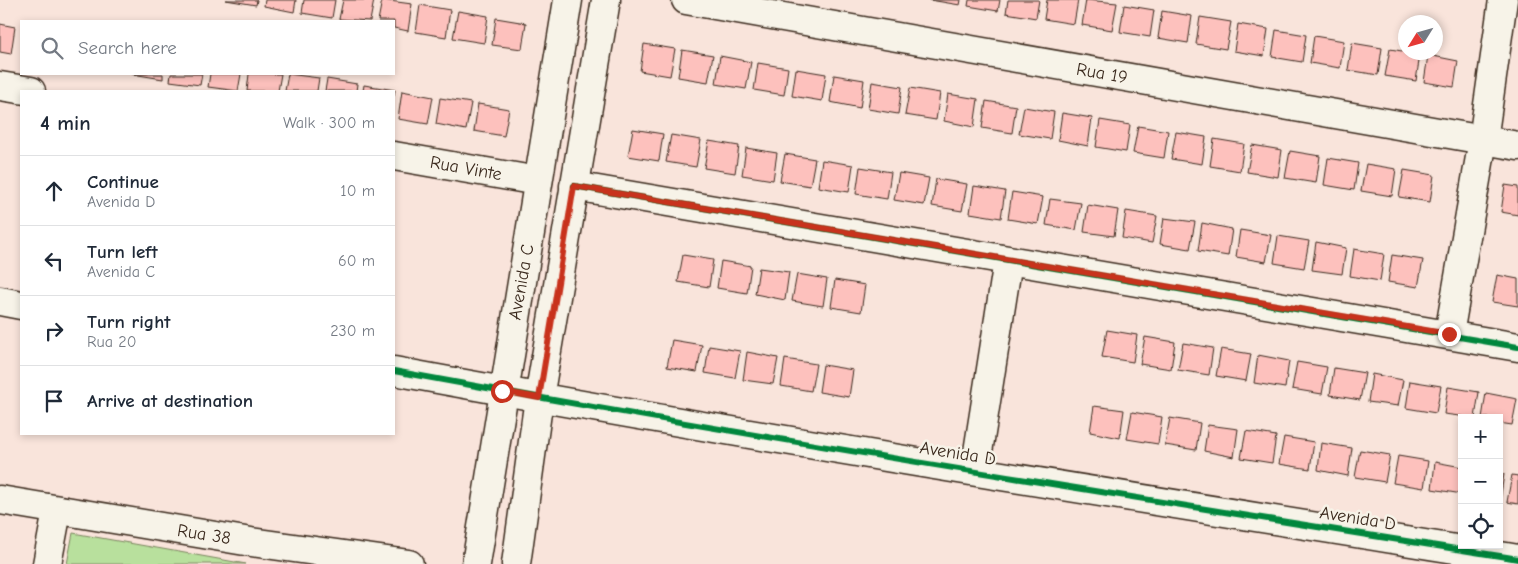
<!DOCTYPE html>
<meta charset="utf-8">
<style>
:root{--surface:#fff;--page:#f2f2f3;--text:#1f2937;--muted:#747a83;--line:#e0e1e3}
body{margin:0;font-family:"Comic Neue",sans-serif;background:var(--page);color:var(--text)}
.controls{position:absolute;right:15px;bottom:15px;display:grid;overflow:hidden;border-radius:0px;box-shadow:0 2px 8px #0003}
.controls button{width:45px;height:45px;display:grid;place-items:center;padding:0;border:0;border-bottom:1px solid var(--line);background:var(--surface);color:var(--text);font:25px sans-serif}
.compass{position:absolute;left:1398px;top:15px;width:45px;height:45px;border-radius:50%;background:var(--surface);box-shadow:0 2px 8px #0003;rotate:233deg}
.stop{position:absolute;width:15px;height:15px;margin:-11px;border:4px solid #c8321e;border-radius:50%;background:#fff}
.stop.end{background:#c8321e;border-color:#fff;box-shadow:0 1px 5px #0008}
.list{margin:0;padding:0;list-style:none}
h2{display:flex;justify-content:space-between;align-items:center;height:65px;margin:0;padding:0 20px;font-size:21px}
h2 small{font-size:16px;font-weight:400;color:var(--muted)}
.list li{display:grid;grid-template-columns:32px 1fr auto;gap:15px;align-items:center;box-sizing:border-box;height:70px;padding:0 20px;border-top:1px solid var(--line)}
.list b{display:block;font-size:19px;white-space:nowrap}
.list p{margin:0;font-size:16px;white-space:nowrap;color:var(--muted)}
.list em{font-size:16px;font-style:normal;color:var(--muted)}
.icon{flex:none;width:28px;height:28px;fill:none;stroke:currentColor;stroke-width:2;stroke-linecap:round;stroke-linejoin:round}
.map{position:relative;flex:none;width:1518px;height:564px;overflow:hidden}
.search{position:absolute;background:var(--surface);box-shadow:0 2px 8px #0003;left:20px;top:20px;width:375px;height:55px;display:flex;align-items:center;gap:12px;box-sizing:border-box;padding:0 18px;border-radius:0px;color:var(--muted);font-size:19px}
.panel{position:absolute;background:var(--surface);box-shadow:0 2px 8px #0003;left:20px;top:90px;width:375px;height:345px;border-radius:0px}
.map>svg:first-child{display:block}
</style>
<div class="map">
<svg width="1518" height="564" viewBox="0 0 1518 564">
<rect width="100%" height="100%" fill="#f9e4db"/>
<filter id="ink" filterUnits="userSpaceOnUse"><feTurbulence type="fractalNoise" baseFrequency=".02" numOctaves="2"/><feDisplacementMap in="SourceGraphic" scale="10" xChannelSelector="R" yChannelSelector="G"/><feConvolveMatrix kernelMatrix="1 2 1 2 8 2 1 2 1" color-interpolation-filters="sRGB"/></filter>
<g filter="url(#ink)">
<path fill="#b8e09d" stroke="#7a855e" d="M73,533L246,564H67Z"/>
<g fill="#fdc1bd" stroke="#3b2a1e">
<path d="M226,0H257L256,5Z"/>
<path d="M265,0H296L294,12L264,6Z"/>
<path d="M304,0H335L332,18L302,13Z"/>
<path d="M343,0H374L370,21L339,19Z"/>
<path d="M382,0L412,4L408,31L394,28V21H378Z"/>
<path d="M930,0H961L960,5Z"/>
<path d="M969,0H1000L998,11L968,6Z"/>
<path d="M1008,0H1039L1036,18L1006,13Z"/>
<path d="M1047,0H1078L1074,24L1044,19Z"/>
<path d="M1086,0L1117,3L1112,30L1082,25Z"/>
<path d="M420,5L450,10L446,37L416,32Z"/>
<path d="M1124,5L1154,10L1150,37L1120,32Z"/>
<path d="M458,11L488,16L484,43L453,38Z"/>
<path d="M1162,11L1192,16L1188,43L1158,38Z"/>
<path d="M1200,17L1231,22L1226,49L1196,44Z"/>
<path d="M496,18L526,23L522,49L492,45Z"/>
<path d="M0,24L15,27L11,54L0,52Z"/>
<path d="M1238,24L1268,29L1264,56L1234,51Z"/>
<path d="M1276,30L1306,35L1302,62L1272,57Z"/>
<path d="M1314,36L1344,41L1340,68L1310,63Z"/>
<path d="M1352,43L1382,48L1378,75L1348,70Z"/>
<path d="M644,44L675,49L670,76L640,71Z"/>
<path d="M1390,49L1420,54L1416,81L1385,76Z"/>
<path d="M682,50L713,55L708,82L678,77Z"/>
<path d="M1428,55L1458,61L1454,87L1424,82Z"/>
<path d="M720,56L751,62L746,89L716,84Z"/>
<path d="M758,63L788,68L784,95L754,90Z"/>
<path d="M796,69L826,74L822,101L792,96Z"/>
<path d="M132,74H163V79Z"/>
<path d="M171,74H202L200,85L170,81Z"/>
<path d="M210,74H241L238,91L208,87Z"/>
<path d="M249,74H281L278,91H247Z"/>
<path d="M288,74L319,78L317,91H285Z"/>
<path d="M834,75L864,80L860,108L830,102Z"/>
<path d="M327,79L357,84L356,91H325Z"/>
<path d="M872,82L902,87L898,114L868,109Z"/>
<path d="M364,85L395,90L394,96V91H363Z"/>
<path d="M910,88L940,93L936,120L905,115Z"/>
<path d="M402,91L433,97L428,124L398,119Z"/>
<path d="M948,94L978,99L974,127L944,121Z"/>
<path d="M440,98L471,103L466,130L436,124Z"/>
<path d="M986,101L1016,106L1012,133L982,128Z"/>
<path d="M478,104L509,109L504,136L474,131Z"/>
<path d="M1024,107L1054,112L1050,139L1019,134Z"/>
<path d="M1062,113L1092,118L1088,146L1058,140Z"/>
<path d="M1100,120L1130,125L1126,152L1096,147Z"/>
<path d="M1138,126L1168,131L1164,158L1133,153Z"/>
<path d="M633,129L663,134L659,161L628,156Z"/>
<path d="M1176,132L1206,137L1202,164L1171,159Z"/>
<path d="M671,135L701,140L696,167L666,162Z"/>
<path d="M1214,139L1244,144L1240,171L1210,166Z"/>
<path d="M709,141L739,146L735,173L704,168Z"/>
<path d="M1252,145L1282,150L1278,177L1247,172Z"/>
<path d="M746,148L777,153L773,180L742,175Z"/>
<path d="M1290,151L1320,156L1316,183L1285,178Z"/>
<path d="M785,154L815,159L810,186L780,181Z"/>
<path d="M1328,158L1358,163L1354,190L1324,185Z"/>
<path d="M822,160L853,165L849,192L818,187Z"/>
<path d="M1366,164L1396,169L1392,196L1361,191Z"/>
<path d="M860,167L891,172L887,199L856,194Z"/>
<path d="M1404,170L1434,175L1430,202L1399,197Z"/>
<path d="M899,173L929,178L924,205L894,200Z"/>
<path d="M936,179L967,184L962,211L932,206Z"/>
<path d="M1505,185L1518,187V215L1501,212Z"/>
<path d="M974,186L1005,191L1001,218L970,213Z"/>
<path d="M1012,192L1043,197L1038,224L1008,219Z"/>
<path d="M1050,199L1081,203L1076,230L1046,225Z"/>
<path d="M1088,205L1118,210L1114,236L1084,232Z"/>
<path d="M1126,211L1157,216L1152,243L1122,238Z"/>
<path d="M1164,218L1195,222L1190,249L1160,244Z"/>
<path d="M1202,223L1232,229L1228,256L1198,251Z"/>
<path d="M1240,230L1271,235L1266,262L1236,257Z"/>
<path d="M1278,236L1309,241L1304,268L1274,263Z"/>
<path d="M1316,242L1346,248L1342,274L1312,270Z"/>
<path d="M1354,249L1384,254L1380,281L1350,276Z"/>
<path d="M683,255L713,260L709,287L678,282Z"/>
<path d="M1392,255L1423,260L1418,287L1388,282Z"/>
<path d="M721,261L751,266L747,293L717,288Z"/>
<path d="M759,268L789,272L785,300L755,294Z"/>
<path d="M797,274L827,279L823,306L792,301Z"/>
<path d="M1497,275L1518,279V306L1492,302Z"/>
<path d="M835,280L865,285L861,312L831,307Z"/>
<path d="M1107,330L1137,335L1133,362L1102,357Z"/>
<path d="M1145,337L1175,342L1171,369L1140,364Z"/>
<path d="M672,340L702,345L697,372L667,367Z"/>
<path d="M1183,343L1213,348L1209,375L1178,370Z"/>
<path d="M709,346L740,351L735,378L705,373Z"/>
<path d="M1221,349L1251,354L1246,381L1216,376Z"/>
<path d="M747,352L778,358L773,384L743,380Z"/>
<path d="M1258,355L1289,361L1285,388L1254,383Z"/>
<path d="M785,359L816,364L811,391L781,386Z"/>
<path d="M1297,362L1327,367L1322,394L1292,389Z"/>
<path d="M823,365L853,370L849,397L819,392Z"/>
<path d="M1334,368L1365,373L1360,400L1330,395Z"/>
<path d="M1372,374L1403,380L1398,406L1368,402Z"/>
<path d="M1410,381L1441,386L1436,413L1406,408Z"/>
<path d="M1448,387L1479,392L1475,418L1444,414Z"/>
<path d="M1486,393L1517,399L1512,425L1499,423V418H1482Z"/>
<path d="M1094,406L1124,410L1120,438L1090,432Z"/>
<path d="M1132,412L1162,417L1158,444L1127,439Z"/>
<path d="M1170,418L1200,423L1196,450L1165,445Z"/>
<path d="M1208,425L1238,429L1234,457L1204,451Z"/>
<path d="M1246,431L1276,436L1272,463L1241,458Z"/>
<path d="M1284,437L1314,442L1310,469L1279,464Z"/>
<path d="M1321,443L1352,448L1348,476L1318,470Z"/>
<path d="M1360,450L1390,455L1385,482L1355,477Z"/>
<path d="M1398,456L1428,461L1424,488L1393,483Z"/>
<path d="M1435,462L1462,467V494L1432,489Z"/>
<path d="M1499,473L1504,474L1500,501L1499,500Z"/>
<path d="M1512,475L1518,476V504L1507,502Z"/>
</g>
<g fill="none" stroke-linecap="round" stroke-linejoin="round">
<defs>
<g id="street">
<path d="M686,0L1518,146"/>
<path d="M0,86L31,91"/>
<path d="M394,156L538,181"/>
<path d="M574,186L1518,347"/>
<path d="M1449,334L1483,140L1503,0"/>
<path d="M975,471L1008,261"/>
<path d="M47,564L57,511"/>
</g>
<g id="secondary">
<path d="M0,301L21,305"/>
<path d="M394,371C767,440 1143,499 1518,559"/>
<path d="M0,500L251,542L409,564"/>
<path d="M476,564L568,0"/>
<path d="M516,564L539,398L606,0"/>
</g>
</defs>
<use href="#street" stroke="#3b2a1e" stroke-width="31"/>
<use href="#secondary" stroke="#3b2a1e" stroke-width="31"/>
<use href="#street" stroke="#f7f3e8" stroke-width="28"/>
<use href="#secondary" stroke="#f7f3e8" stroke-width="28"/>
<defs>
<g id="cycleway">
<path d="M574,186L1518,347"/>
<path d="M394,371C767,440 1143,499 1518,559"/>
</g>
</defs>
<use href="#cycleway" stroke="#f7f3e8" stroke-width="9"/>
<use href="#cycleway" stroke="#00873e" stroke-width="6"/>
</g>
</g>
<g fill="none" stroke-linecap="round" stroke-linejoin="round" filter="url(#ink)">
<path stroke="#c8321e" stroke-width="6" d="M502,391L539,398L574,186L1449,334"/>
</g>
<g text-anchor="middle" stroke-width="5" stroke-linejoin="round" paint-order="stroke">
<g font-size="18" fill="#3b2a1e" stroke="#f7f3e8">
<text transform="translate(1102 73) rotate(10)" y="6">Rua 19</text>
<text transform="translate(466 168) rotate(10)" y="6">Rua Vinte</text>
<text transform="translate(521 282) rotate(-80)" y="6">Avenida C</text>
<text transform="translate(958 453) rotate(9)" y="6">Avenida D</text>
<text transform="translate(1358 518) rotate(9)" y="6">Avenida D</text>
<text transform="translate(204 534) rotate(9)" y="6">Rua 38</text>
</g>
</g>
</svg>
<div class="controls">
<button>+</button>
<button>−</button>
<button><svg class="icon" aria-label="locate" viewBox="0 0 24 24"><circle cx="12" cy="12" r="6"/><path d="M12 2v4M12 18v4M2 12h4M18 12h4"/></svg></button>
</div>
<svg class="compass" viewBox="-18 -18 36 36"><path d="M0-13l5 13h-10z" fill="#e53935"/><path d="M0 13l5-13h-10z" fill="#747a83"/></svg>
<div class="stop" style="left:502px;top:391px"></div>
<div class="stop end" style="left:1449px;top:334px"></div>
<div class="search"><svg class="icon" aria-label="search" viewBox="0 0 24 24"><circle cx="10" cy="10" r="6"/><path d="M15 15l6 6"/></svg>Search here</div>
<section class="panel">
<h2>4 min<small>Walk · 300 m</small></h2>
<ul class="list">
<li><svg class="icon" aria-label="ahead" viewBox="0 0 24 24"><path d="M12 20V5M6 11l6-6 6 6"/></svg><div><b>Continue</b><p>Avenida D</p></div><em>10 m</em></li>
<li><svg class="icon" aria-label="left" viewBox="0 0 24 24"><path d="M17 20v-9H6M10 6l-5 5 5 5"/></svg><div><b>Turn left</b><p>Avenida C</p></div><em>60 m</em></li>
<li><svg class="icon" aria-label="right" viewBox="0 0 24 24"><path d="M7 20v-9h11M14 6l5 5-5 5"/></svg><div><b>Turn right</b><p>Rua 20</p></div><em>230 m</em></li>
<li><svg class="icon" aria-label="arrive" viewBox="0 0 24 24"><path d="M6 21V4h12l-3 4 3 4H6"/></svg><div><b>Arrive at destination</b></div></li>
</ul>
</section>
</div>
